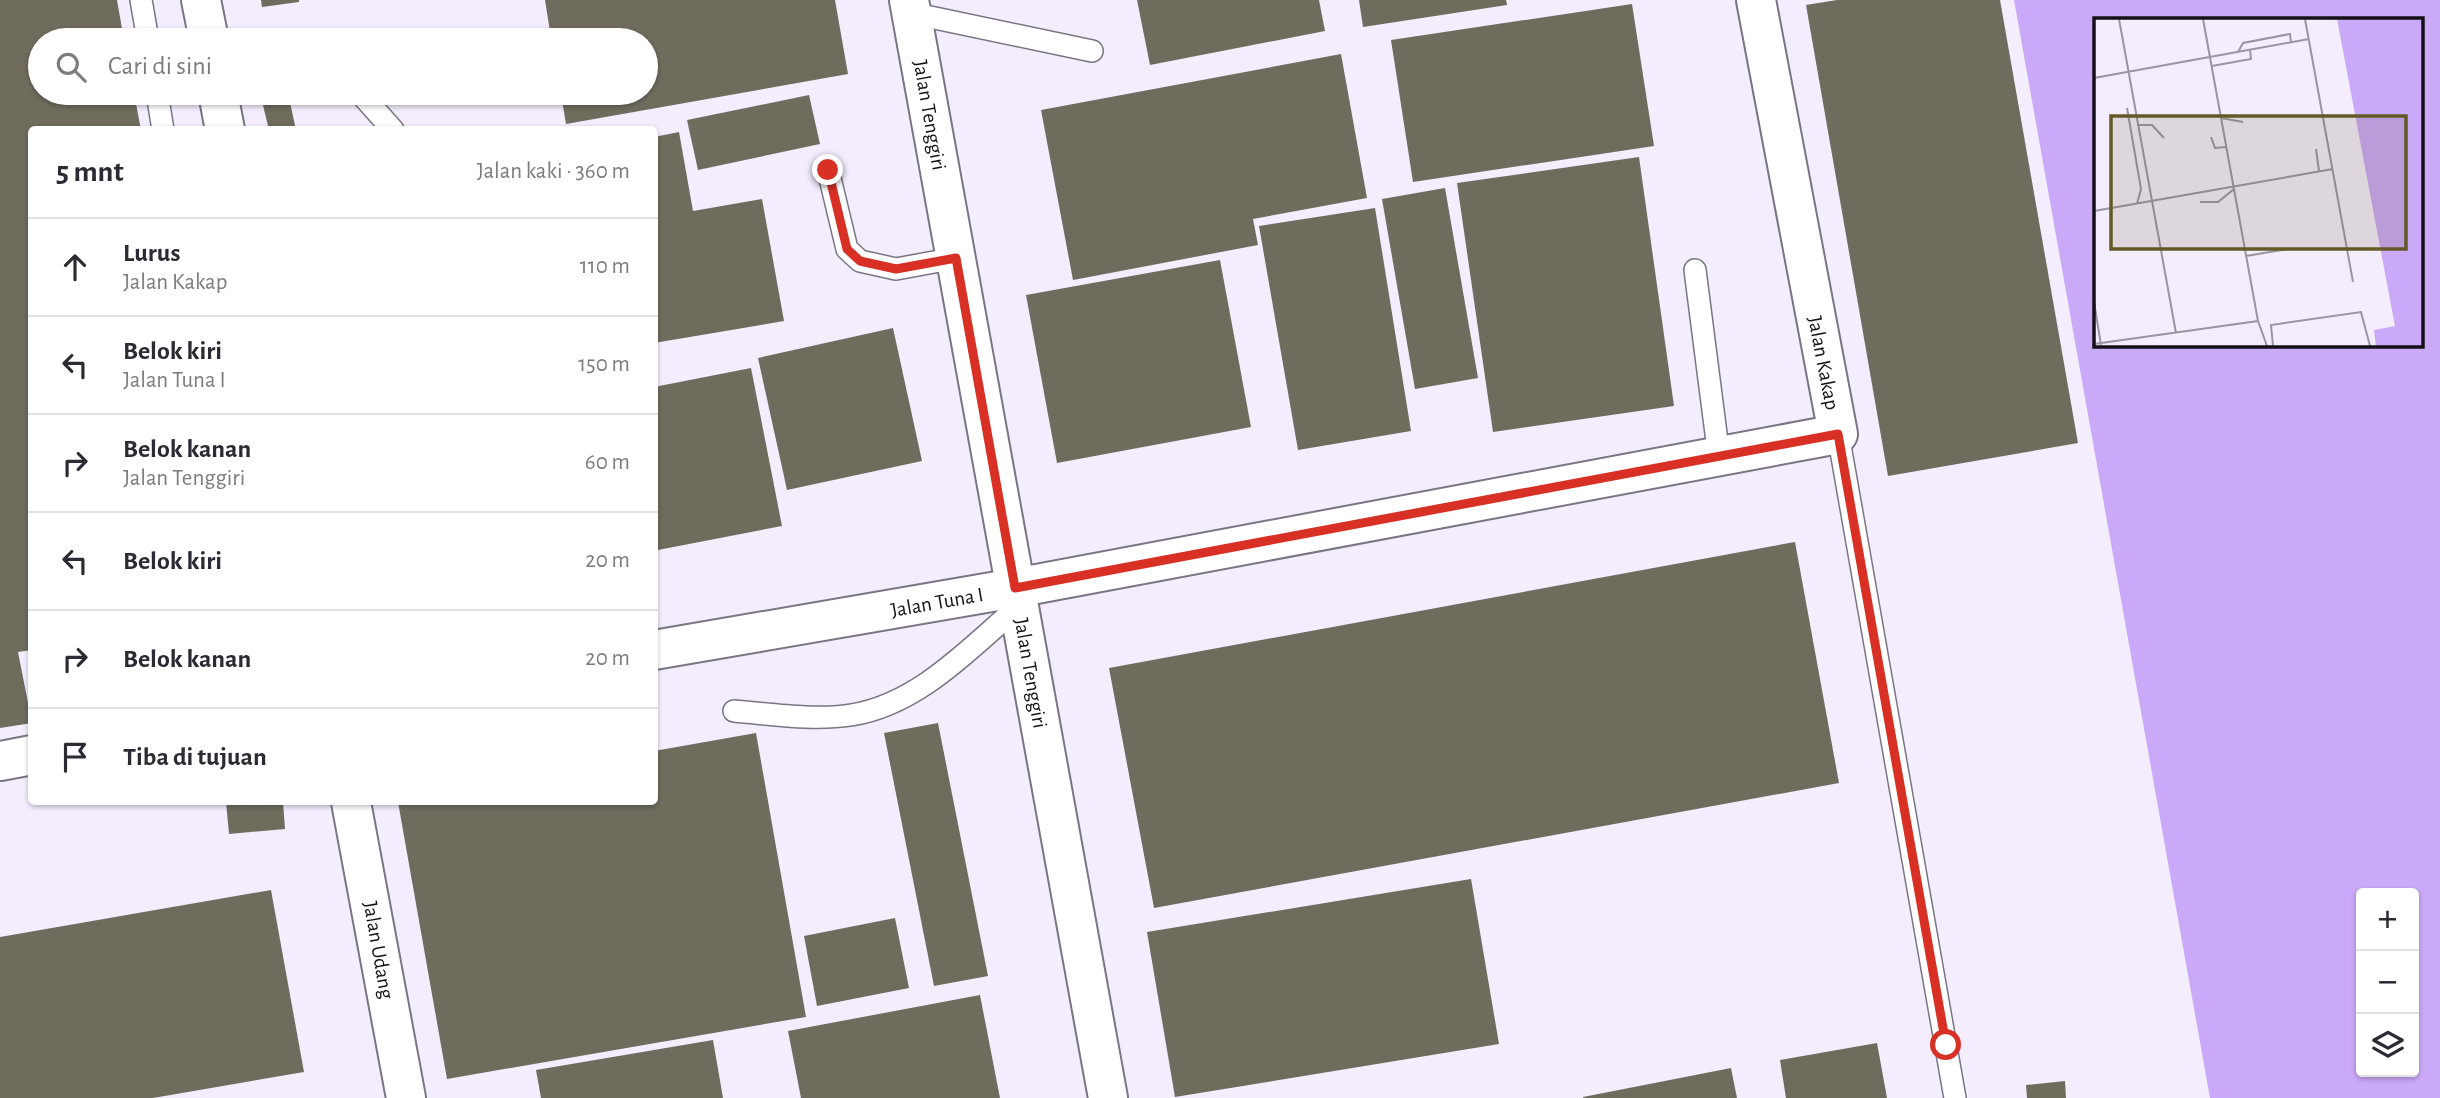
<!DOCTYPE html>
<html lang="id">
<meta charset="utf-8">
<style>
:root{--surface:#fff;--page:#f7f7f7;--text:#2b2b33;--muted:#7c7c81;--line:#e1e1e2}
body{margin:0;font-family:"Alegreya Sans",sans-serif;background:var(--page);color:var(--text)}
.controls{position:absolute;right:21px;bottom:21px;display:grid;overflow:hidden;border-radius:7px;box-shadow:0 2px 5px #0004}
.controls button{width:63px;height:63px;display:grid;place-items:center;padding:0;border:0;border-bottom:2px solid var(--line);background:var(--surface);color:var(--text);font:35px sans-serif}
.stop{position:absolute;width:21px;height:21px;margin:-16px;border:5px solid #d93025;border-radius:50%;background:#fff}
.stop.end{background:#d93025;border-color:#fff;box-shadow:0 2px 7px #0008}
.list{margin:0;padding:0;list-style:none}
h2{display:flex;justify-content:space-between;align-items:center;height:91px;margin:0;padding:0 28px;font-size:30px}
h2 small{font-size:23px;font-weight:400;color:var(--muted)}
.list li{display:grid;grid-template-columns:46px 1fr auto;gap:21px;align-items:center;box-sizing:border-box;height:98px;padding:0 28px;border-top:2px solid var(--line)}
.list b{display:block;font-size:26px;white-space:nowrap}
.list p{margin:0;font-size:23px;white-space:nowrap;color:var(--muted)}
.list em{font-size:23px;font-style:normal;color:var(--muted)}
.icon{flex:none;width:38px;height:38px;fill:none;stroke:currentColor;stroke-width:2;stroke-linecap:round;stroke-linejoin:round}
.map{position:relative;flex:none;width:2440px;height:1098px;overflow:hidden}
.search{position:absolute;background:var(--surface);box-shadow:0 2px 5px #0004;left:28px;top:28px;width:630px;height:77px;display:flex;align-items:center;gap:18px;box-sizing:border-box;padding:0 24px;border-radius:38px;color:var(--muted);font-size:26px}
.panel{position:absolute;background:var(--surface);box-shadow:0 2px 5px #0004;left:28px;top:126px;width:630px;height:679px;border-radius:7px}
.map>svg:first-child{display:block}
</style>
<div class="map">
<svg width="2440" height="1098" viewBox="0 0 2440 1098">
<rect width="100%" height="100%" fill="#f3edfd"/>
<path fill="#caa9f8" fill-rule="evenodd" d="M2014,0H2440V1098H2210ZM2095,19H2421V345H2095ZM2361,893H2414V1072H2361Z"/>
<g fill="#6f6c5e">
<path d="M0,0H117L124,40H40V93H134L141,130H32V650L18,652L32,723L0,728Z"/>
<path d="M261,0H299V2L262,7Z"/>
<path d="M545,0H835L848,74L566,124L562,100L550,102L548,93H646V40H546L551,38Z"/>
<path d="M1137,0H1319L1325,31L1150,65Z"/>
<path d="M1359,0H1506L1507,5L1363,27Z"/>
<path d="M1837,0H2000L2078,443L1888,476L1806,5Z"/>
<path d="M1632,4L1654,146L1413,182L1391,40Z"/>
<path d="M1341,54L1367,198L1253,219L1258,245L1073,280L1041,110Z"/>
<path d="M278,93H288L296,130H269L261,97Z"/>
<path d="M809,95L820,144L698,170L687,120Z"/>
<path d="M679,132L693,211L762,199L784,321L654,343V137Z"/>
<path d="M1639,157L1674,406L1493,432L1457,183Z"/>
<path d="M1445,188L1478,378L1415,389L1382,199Z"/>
<path d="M1375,208L1411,431L1298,450L1259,226Z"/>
<path d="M1220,260L1251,427L1057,463L1026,295Z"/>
<path d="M893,328L922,461L787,490L758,358Z"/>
<path d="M751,368L782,526L658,550L654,534V387Z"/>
<path d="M1795,542L1839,783L1154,908L1109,668Z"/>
<path d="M938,723L988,976L934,986L884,733Z"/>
<path d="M756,733L806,1017L447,1079L398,802H654V751Z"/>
<path d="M226,802H283L285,829L229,834Z"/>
<path d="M1471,879L1499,1044L1175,1097L1147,932Z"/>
<path d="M271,890L304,1072L153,1098H0V937Z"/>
<path d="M895,918L909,988L817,1006L804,936Z"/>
<path d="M980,995L1000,1098H801L788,1031Z"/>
<path d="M713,1040L723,1098H541L536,1070Z"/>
<path d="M1877,1043L1887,1098H1786L1780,1060Z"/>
<path d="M1731,1068L1737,1098H1583V1097Z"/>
<path d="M2065,1081L2066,1098H2027L2026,1085Z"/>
</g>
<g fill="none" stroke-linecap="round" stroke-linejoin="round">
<defs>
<g id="lane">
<path d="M141,0L148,40"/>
<path d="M911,13L1092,51"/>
<path d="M157,93L163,130"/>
<path d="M360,93L393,130"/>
<path d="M828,170L847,249L860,261L896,269L956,258"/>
<path d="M1695,270L1719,457"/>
<path d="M1838,434L1955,1098"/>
<path d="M734,711C772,714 813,721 851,715C918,705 970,648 1019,606"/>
</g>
<g id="street">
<path d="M201,0L209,40"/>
<path d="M909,0L1108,1098"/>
<path d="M218,93L225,130"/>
<path d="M654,650L1015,588L1838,434L1756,0"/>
<path d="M0,761L32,755"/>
<path d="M351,802L406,1098"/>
</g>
</defs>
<use href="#lane" stroke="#7a7583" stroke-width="24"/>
<use href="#street" stroke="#7a7583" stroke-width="42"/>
<use href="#lane" stroke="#fff" stroke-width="21"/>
<use href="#street" stroke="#fff" stroke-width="38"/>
</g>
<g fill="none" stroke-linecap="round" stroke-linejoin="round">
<path stroke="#d93025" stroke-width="9" d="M828,170L847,249L860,261L896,269L956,258L1015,588L1838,434L1946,1045"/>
</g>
<g text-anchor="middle" stroke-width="5" stroke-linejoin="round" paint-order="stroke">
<g font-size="21" fill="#131116" stroke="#fff">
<text transform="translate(930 115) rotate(80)" y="7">Jalan Tenggiri</text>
<text transform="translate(1824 363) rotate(79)" y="7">Jalan Kakap</text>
<text transform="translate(937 602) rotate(-10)" y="7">Jalan Tuna I</text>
<text transform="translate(1031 673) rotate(80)" y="7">Jalan Tenggiri</text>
<text transform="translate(379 950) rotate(80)" y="7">Jalan Udang</text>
</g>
</g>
<g transform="translate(2094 18)">
<rect width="329" height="329" fill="#f3edfd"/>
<path d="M243,1H329V328H282L280,312L301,308Z" fill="#caa9f8"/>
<path fill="none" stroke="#9995a1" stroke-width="2" d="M25,1L82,315M109,1L164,303L173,328M211,1L259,264M144,34L149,25L196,16L197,25M118,48L157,41L156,32M0,60L215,21M33,90L47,171L43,186M127,100L149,104M43,107H58L70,120M117,119L121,130L133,129M222,131L225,153M106,184H124L140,171M0,193L239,151M152,238L194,231M0,284L7,327M0,326L164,303M179,328L177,307L267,294L276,328"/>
<path fill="#645926" fill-opacity="0.15" stroke="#645926" stroke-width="3.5" d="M17,98H312V231H17Z"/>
<rect width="329" height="329" fill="none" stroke="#131116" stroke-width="3.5"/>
</g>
</svg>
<div class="controls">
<button>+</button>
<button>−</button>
<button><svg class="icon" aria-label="layers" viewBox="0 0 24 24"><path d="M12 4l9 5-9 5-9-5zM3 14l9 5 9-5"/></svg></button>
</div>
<div class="stop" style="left:1946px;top:1045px"></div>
<div class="stop end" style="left:828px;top:170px"></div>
<div class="search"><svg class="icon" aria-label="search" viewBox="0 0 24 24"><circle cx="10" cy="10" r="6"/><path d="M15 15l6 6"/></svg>Cari di sini</div>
<section class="panel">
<h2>5 mnt<small>Jalan kaki · 360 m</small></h2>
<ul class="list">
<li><svg class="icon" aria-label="ahead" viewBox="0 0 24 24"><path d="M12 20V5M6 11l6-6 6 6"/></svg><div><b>Lurus</b><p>Jalan Kakap</p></div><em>110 m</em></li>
<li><svg class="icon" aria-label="left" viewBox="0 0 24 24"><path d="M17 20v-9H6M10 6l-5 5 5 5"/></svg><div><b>Belok kiri</b><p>Jalan Tuna I</p></div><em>150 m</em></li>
<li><svg class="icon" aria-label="right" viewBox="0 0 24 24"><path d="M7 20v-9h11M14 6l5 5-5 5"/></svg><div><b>Belok kanan</b><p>Jalan Tenggiri</p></div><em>60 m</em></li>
<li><svg class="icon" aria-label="left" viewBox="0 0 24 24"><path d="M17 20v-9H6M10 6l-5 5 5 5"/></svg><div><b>Belok kiri</b></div><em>20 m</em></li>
<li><svg class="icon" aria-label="right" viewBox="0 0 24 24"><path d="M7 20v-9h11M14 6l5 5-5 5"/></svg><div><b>Belok kanan</b></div><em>20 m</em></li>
<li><svg class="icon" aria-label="arrive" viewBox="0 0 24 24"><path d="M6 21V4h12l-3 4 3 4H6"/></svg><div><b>Tiba di tujuan</b></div></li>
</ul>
</section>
</div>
